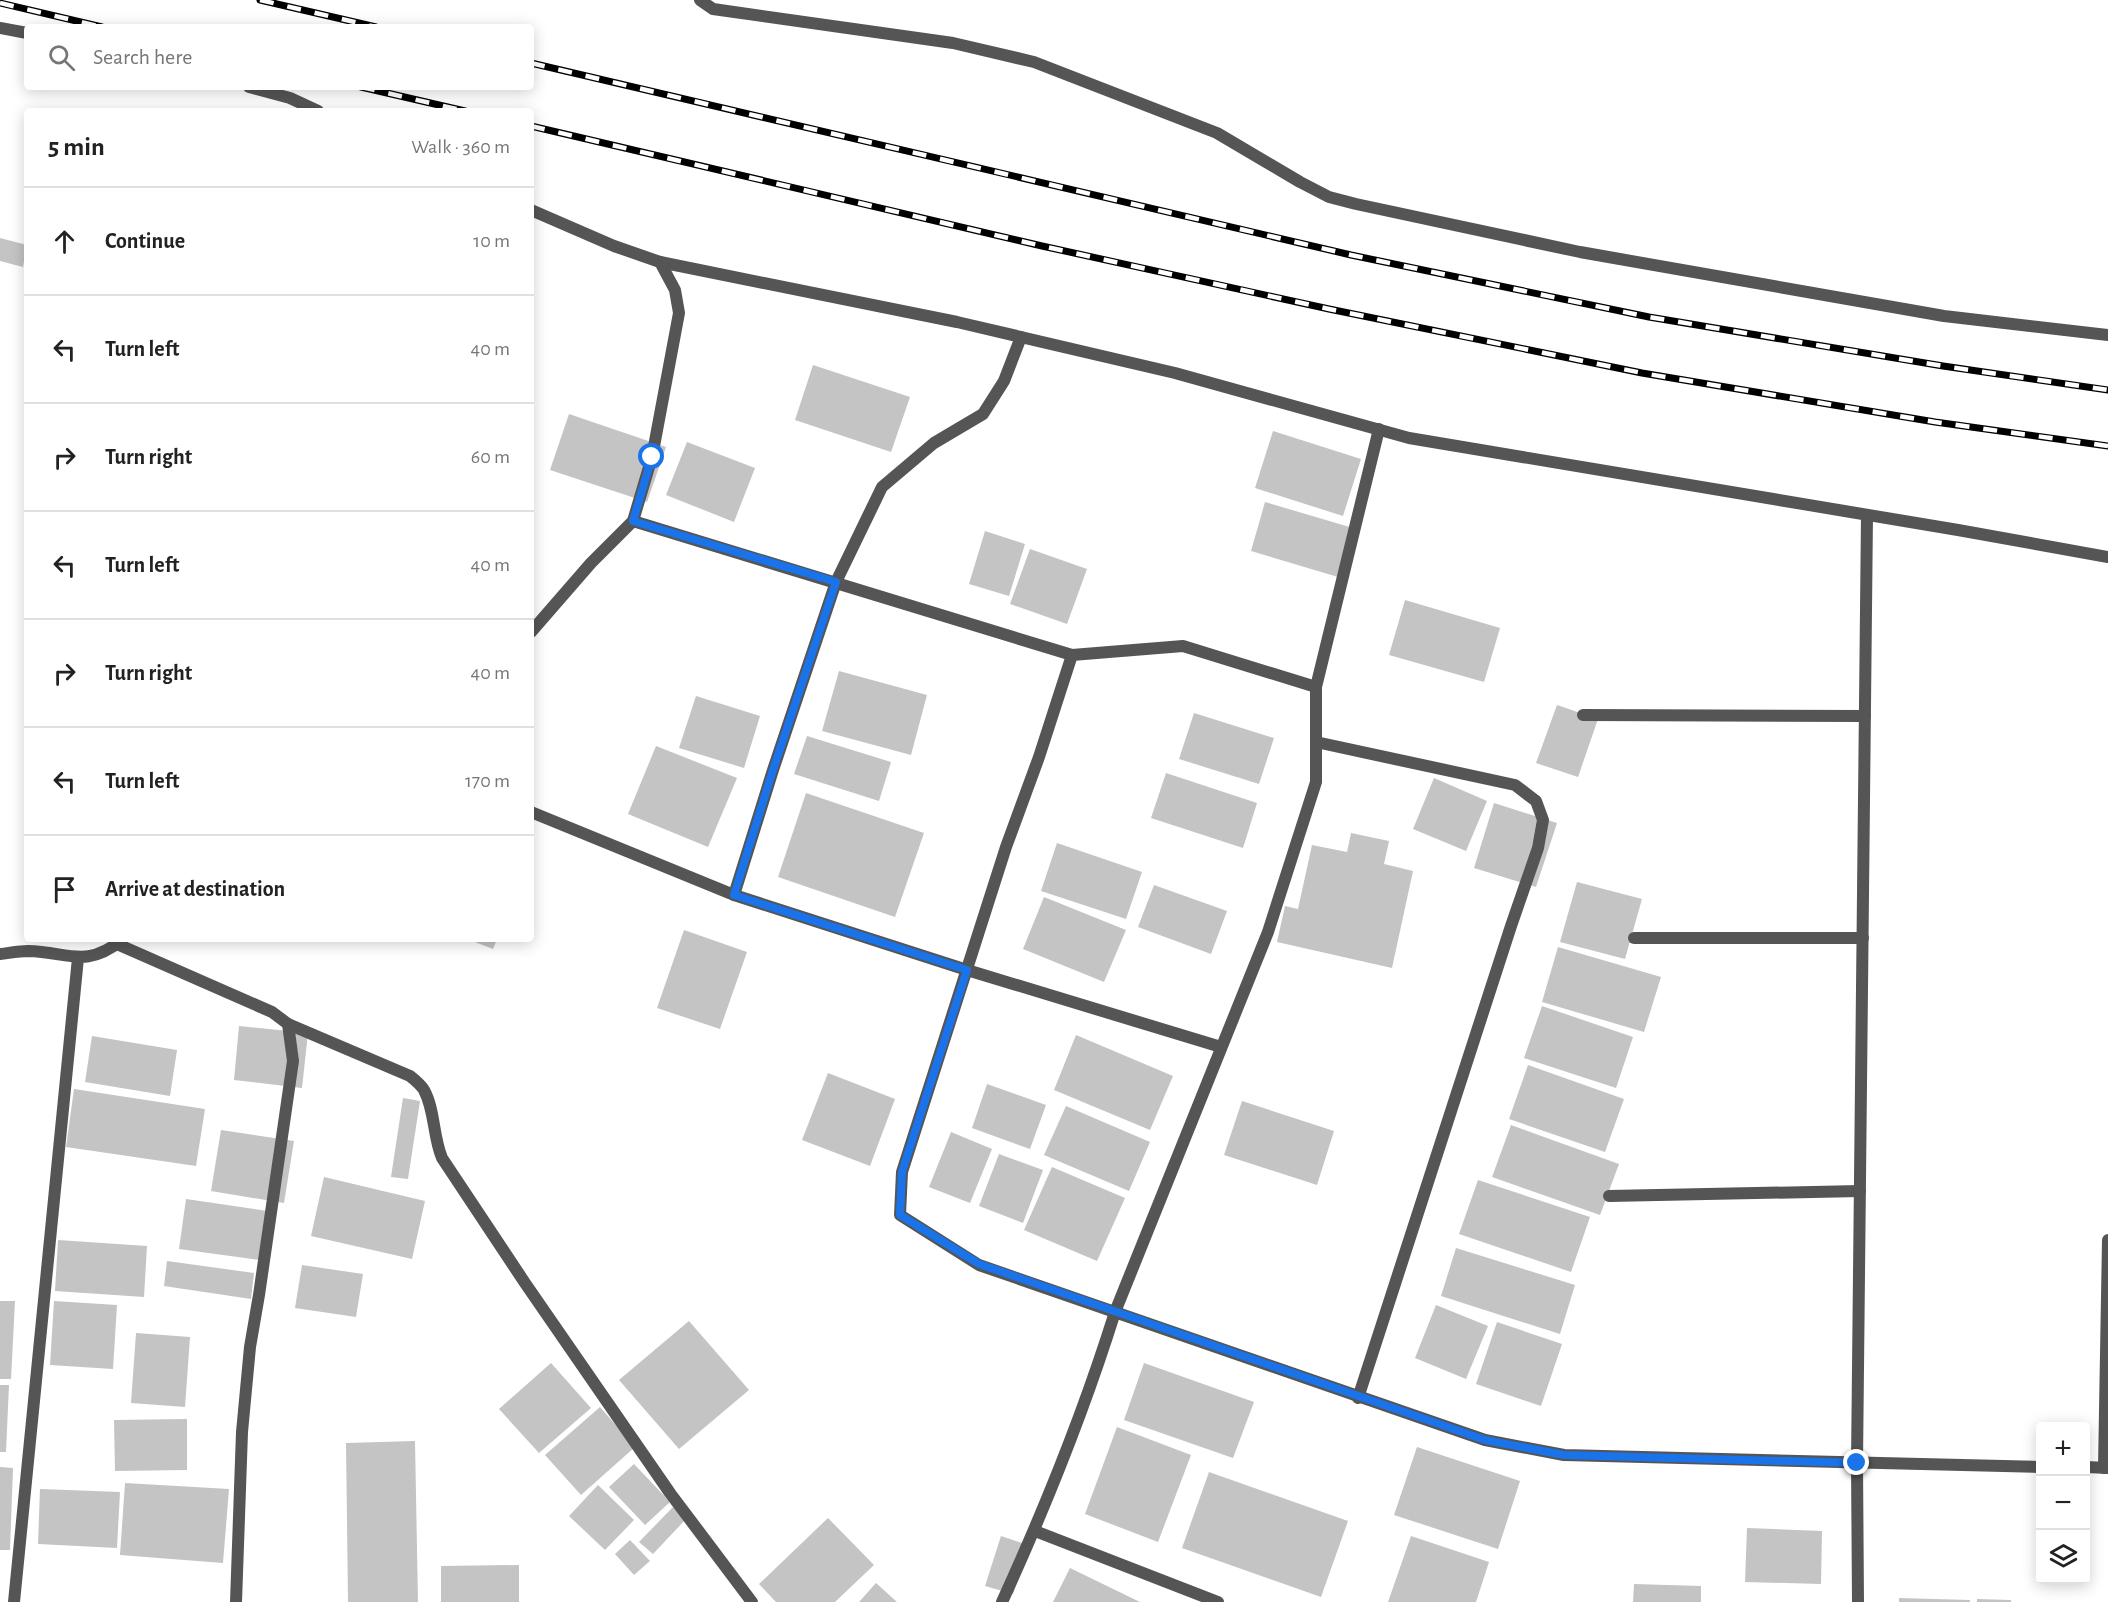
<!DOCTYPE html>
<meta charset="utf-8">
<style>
:root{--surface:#fff;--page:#f6f6f6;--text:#222;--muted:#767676;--line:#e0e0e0}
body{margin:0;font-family:"Alegreya Sans",sans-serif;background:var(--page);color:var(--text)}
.controls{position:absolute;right:18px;bottom:18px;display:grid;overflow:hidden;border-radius:6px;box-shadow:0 3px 15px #0003}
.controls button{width:54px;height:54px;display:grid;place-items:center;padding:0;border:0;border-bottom:2px solid var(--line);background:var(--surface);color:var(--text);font:30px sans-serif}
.stop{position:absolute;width:18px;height:18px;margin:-14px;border:4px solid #1a73e8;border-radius:50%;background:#fff}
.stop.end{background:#1a73e8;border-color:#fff;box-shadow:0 2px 6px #0008}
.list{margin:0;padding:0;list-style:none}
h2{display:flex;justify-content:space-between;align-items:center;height:78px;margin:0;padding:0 24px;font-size:26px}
h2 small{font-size:20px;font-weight:400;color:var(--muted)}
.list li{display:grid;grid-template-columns:39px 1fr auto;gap:18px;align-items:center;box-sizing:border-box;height:108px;padding:0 24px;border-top:2px solid var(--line)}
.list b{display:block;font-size:22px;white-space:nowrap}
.list em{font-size:20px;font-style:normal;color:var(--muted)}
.icon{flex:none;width:33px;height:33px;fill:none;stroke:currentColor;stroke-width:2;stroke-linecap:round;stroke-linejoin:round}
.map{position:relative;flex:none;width:2108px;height:1602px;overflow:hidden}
.search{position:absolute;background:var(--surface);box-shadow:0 3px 15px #0003;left:24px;top:24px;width:510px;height:66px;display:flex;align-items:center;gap:15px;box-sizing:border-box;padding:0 21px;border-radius:6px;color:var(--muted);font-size:22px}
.panel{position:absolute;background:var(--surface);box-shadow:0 3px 15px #0003;left:24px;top:108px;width:510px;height:834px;border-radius:6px}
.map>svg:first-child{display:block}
</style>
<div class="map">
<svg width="2108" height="1602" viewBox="0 0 2108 1602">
<rect width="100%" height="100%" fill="#fff"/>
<g fill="#c4c4c4">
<path d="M0,238L27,245L23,267L0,261Z"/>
<path d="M813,365L910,397L891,452L795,420Z"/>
<path d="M569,414L666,447L647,502L550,470Z"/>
<path d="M1273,431L1361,459L1343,516L1255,488Z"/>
<path d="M687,442L755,468L734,522L666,495Z"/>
<path d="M1265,502L1353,528L1338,577L1251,551Z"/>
<path d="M985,531L1025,544L1009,596L969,584Z"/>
<path d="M1030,549L1087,569L1067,624L1010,604Z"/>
<path d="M1405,600L1500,628L1484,682L1389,655Z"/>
<path d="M839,671L927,695L911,755L822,731Z"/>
<path d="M696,696L760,716L744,768L679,748Z"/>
<path d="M1557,705L1598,719L1578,777L1536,763Z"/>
<path d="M1194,713L1274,738L1259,784L1179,759Z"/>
<path d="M807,736L891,762L879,801L794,774Z"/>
<path d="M656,746L737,778L708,847L628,814Z"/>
<path d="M1166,773L1257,803L1243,848L1151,818Z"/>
<path d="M1434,778L1487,801L1466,851L1413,829Z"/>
<path d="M806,793L924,833L895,917L778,877Z"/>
<path d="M1494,803L1557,823L1536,887L1474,868Z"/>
<path d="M1351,833L1389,841L1384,864L1413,871L1392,968L1277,942L1285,906L1298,909L1312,845L1347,852Z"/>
<path d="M1057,843L1142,872L1126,919L1041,891Z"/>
<path d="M1577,882L1642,899L1625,959L1560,942Z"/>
<path d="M1154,885L1227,911L1211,954L1138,927Z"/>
<path d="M1044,897L1126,930L1104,982L1023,949Z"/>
<path d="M684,930L747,952L720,1029L657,1008Z"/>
<path d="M467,939H497L493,949Z"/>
<path d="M1558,947L1661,977L1644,1032L1542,1002Z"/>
<path d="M1542,1006L1633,1037L1616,1088L1524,1058Z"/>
<path d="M239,1026L308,1033L302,1088L234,1080Z"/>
<path d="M1076,1035L1173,1076L1150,1130L1054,1090Z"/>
<path d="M92,1036L177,1050L170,1096L85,1082Z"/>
<path d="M1528,1065L1624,1099L1605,1152L1509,1119Z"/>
<path d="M828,1073L895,1099L870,1166L802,1140Z"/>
<path d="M987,1084L1046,1105L1030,1149L972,1128Z"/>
<path d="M74,1089L205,1109L196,1166L66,1147Z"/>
<path d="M403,1098L420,1101L408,1179L391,1177Z"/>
<path d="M1242,1101L1334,1131L1317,1185L1224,1155Z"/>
<path d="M1066,1106L1150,1142L1129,1191L1044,1155Z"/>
<path d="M1511,1125L1619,1164L1600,1215L1492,1177Z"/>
<path d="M221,1130L294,1141L284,1203L211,1191Z"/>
<path d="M951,1132L992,1149L970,1203L929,1187Z"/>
<path d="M999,1154L1043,1170L1023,1223L979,1206Z"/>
<path d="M1052,1167L1125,1198L1097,1261L1024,1230Z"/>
<path d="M324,1177L425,1201L412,1259L311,1236Z"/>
<path d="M1478,1180L1590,1217L1571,1272L1459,1234Z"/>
<path d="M186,1199L274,1212L267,1261L179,1249Z"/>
<path d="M58,1240L147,1246L144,1297L55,1291Z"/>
<path d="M1456,1248L1575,1285L1560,1334L1441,1296Z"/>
<path d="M167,1261L254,1273L251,1299L164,1286Z"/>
<path d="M302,1265L363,1274L356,1317L295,1308Z"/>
<path d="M0,1301H15L11,1379H0Z"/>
<path d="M54,1301L117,1305L113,1369L50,1365Z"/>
<path d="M1436,1305L1488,1326L1466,1379L1415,1358Z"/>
<path d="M689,1321L749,1390L679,1449L619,1380Z"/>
<path d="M1497,1322L1562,1344L1541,1406L1476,1384Z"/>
<path d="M136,1333L190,1337L185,1407L131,1403Z"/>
<path d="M551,1363L591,1408L539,1453L499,1409Z"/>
<path d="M1144,1363L1254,1402L1233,1458L1124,1420Z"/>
<path d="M0,1385H9L6,1452H0Z"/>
<path d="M600,1407L635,1447L581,1495L545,1455Z"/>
<path d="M187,1419V1470L115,1471L114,1420Z"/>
<path d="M1117,1427L1191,1455L1158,1542L1085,1514Z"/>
<path d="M415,1441L418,1602H348L346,1443Z"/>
<path d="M1417,1447L1520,1481L1498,1549L1394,1515Z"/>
<path d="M634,1464L670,1502L645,1525L609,1487Z"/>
<path d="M0,1467L13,1468L10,1550H0Z"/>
<path d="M1209,1472L1348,1521L1321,1597L1182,1548Z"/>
<path d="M125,1483L229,1489L223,1563L120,1555Z"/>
<path d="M598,1485L634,1520L605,1550L569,1516Z"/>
<path d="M40,1489L120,1492L117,1548L38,1544Z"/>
<path d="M673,1507L686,1519L653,1554L639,1542Z"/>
<path d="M828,1518L874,1565L835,1602H776L759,1584Z"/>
<path d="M1747,1528L1822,1531L1821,1584L1745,1582Z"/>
<path d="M1001,1536L1028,1545L1013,1594L985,1586Z"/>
<path d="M1411,1536L1489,1562L1476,1602H1388Z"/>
<path d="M630,1540L650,1561L634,1575L615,1554Z"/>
<path d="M519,1565V1602H441V1566Z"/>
<path d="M1070,1568L1140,1602H1053Z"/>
<path d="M876,1583L897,1602H859Z"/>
<path d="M1634,1584L1701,1586V1602H1633Z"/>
<path d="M1899,1598L1970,1600V1602H1899Z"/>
<path d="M1977,1599L2011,1600V1602H1977Z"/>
</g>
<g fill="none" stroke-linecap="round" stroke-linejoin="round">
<g stroke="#555" stroke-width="12">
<path d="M700,0L713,9L953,43L1034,62L1217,133L1300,182L1329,197L1356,204L1580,252L1944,316L2108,335"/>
<path d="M0,28L27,33"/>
<path d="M249,87L290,98L318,111"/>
<path d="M531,210L614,246L660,262L675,290L679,313L652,457L633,521L591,563L531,632"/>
<path d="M660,262L957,322L1175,373L1409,438L1958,530L2108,557"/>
<path d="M633,521L1072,655"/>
<path d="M1316,687L1379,429"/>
<path d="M1583,715L1865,716"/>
<path d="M1316,742L1515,785L1536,801L1543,820L1538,848L1511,926L1358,1398"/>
<path d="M531,812L734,895L967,970L1221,1047"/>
<path d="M734,895L773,770L836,582L882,487L934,443L983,414L1004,381L1021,337"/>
<path d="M1634,938H1863"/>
<path d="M117,944L272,1012L288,1024L293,1061L259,1295L250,1347L242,1432L236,1602"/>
<path d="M0,954C9,953 19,951 28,951C69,952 85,969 122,940"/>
<path d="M288,1024L410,1076C415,1080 421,1085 424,1090C435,1110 433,1137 442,1158L525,1283L670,1493L752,1602"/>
<path d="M1609,1196L1860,1191"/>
<path d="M2086,1467L2108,1468"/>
<path d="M2104,1468L2108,1240"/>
<path d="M1035,1531L1218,1602"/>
<path d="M14,1602L78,958"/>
<path d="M1002,1602C1045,1508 1084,1411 1115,1312L1268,932L1316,782V687L1183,646L1072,655L1039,757L1006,847L902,1172L900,1215L979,1265L1485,1440L1564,1455L2040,1467"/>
<path d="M1858,1602L1857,1463L1867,515"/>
</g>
<defs>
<g id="rail">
<path d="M260,0L376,27"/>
<path d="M0,3L102,27"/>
<path d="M531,63L1351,255L1649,317L1943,366L2108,390"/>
<path d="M361,87L465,111"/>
<path d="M531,126L1042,246L1329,309L1642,373L1935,422L2108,446"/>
</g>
</defs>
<use href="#rail" stroke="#000" stroke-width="7"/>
<use href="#rail" stroke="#fff" stroke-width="4.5" stroke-dasharray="14" stroke-linecap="butt"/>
</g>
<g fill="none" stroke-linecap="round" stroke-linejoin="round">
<path stroke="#1a73e8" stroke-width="8" d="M652,457L633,521L836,582L773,770L734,895L967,970L902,1172L900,1215L979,1264L1485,1440L1564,1455L1857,1463"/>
</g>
</svg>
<div class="controls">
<button>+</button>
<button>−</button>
<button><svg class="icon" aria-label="layers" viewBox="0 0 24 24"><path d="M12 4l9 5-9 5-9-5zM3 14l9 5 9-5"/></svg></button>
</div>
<div class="stop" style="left:652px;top:457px"></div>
<div class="stop end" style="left:1857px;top:1463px"></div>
<div class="search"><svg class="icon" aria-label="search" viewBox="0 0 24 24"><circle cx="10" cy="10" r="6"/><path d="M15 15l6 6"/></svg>Search here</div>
<section class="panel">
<h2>5 min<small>Walk · 360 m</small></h2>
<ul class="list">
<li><svg class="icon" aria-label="ahead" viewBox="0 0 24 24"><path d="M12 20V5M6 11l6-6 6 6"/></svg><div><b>Continue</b></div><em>10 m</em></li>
<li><svg class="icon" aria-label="left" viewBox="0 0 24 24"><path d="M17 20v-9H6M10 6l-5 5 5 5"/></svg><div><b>Turn left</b></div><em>40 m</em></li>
<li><svg class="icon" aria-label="right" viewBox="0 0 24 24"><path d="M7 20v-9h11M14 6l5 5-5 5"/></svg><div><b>Turn right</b></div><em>60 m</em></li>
<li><svg class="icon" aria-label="left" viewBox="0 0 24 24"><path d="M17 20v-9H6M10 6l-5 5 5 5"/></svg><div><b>Turn left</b></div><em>40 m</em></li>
<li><svg class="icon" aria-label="right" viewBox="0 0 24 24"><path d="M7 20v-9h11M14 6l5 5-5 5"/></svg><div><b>Turn right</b></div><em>40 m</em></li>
<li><svg class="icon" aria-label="left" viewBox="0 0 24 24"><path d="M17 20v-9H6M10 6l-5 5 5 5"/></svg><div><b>Turn left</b></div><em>170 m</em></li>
<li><svg class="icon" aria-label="arrive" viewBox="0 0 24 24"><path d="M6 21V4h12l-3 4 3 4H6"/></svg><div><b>Arrive at destination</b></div></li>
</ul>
</section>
</div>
